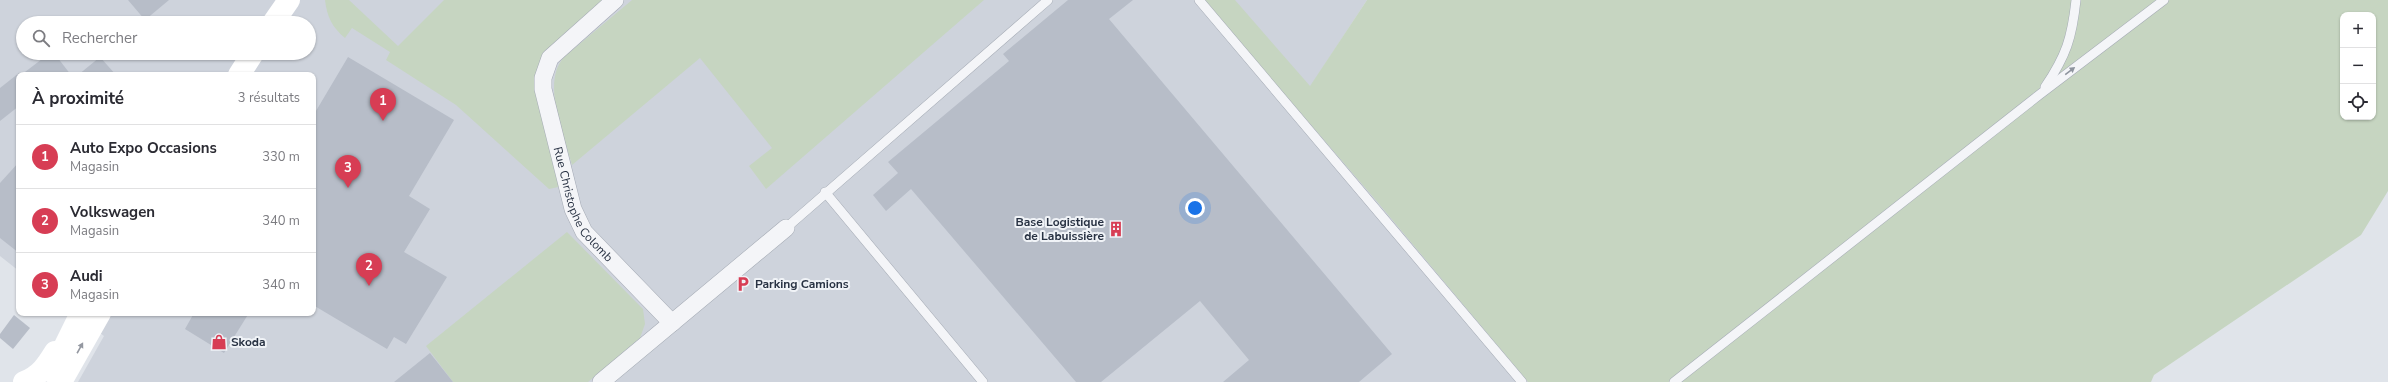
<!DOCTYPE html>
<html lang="fr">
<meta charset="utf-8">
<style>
:root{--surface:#fff;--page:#f2f2f3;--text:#2b2b33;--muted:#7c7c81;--line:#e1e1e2;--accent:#d73d54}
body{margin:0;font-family:"Nunito Sans",sans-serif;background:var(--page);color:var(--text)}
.controls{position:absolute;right:12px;top:12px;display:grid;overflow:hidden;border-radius:8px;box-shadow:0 1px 3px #0004}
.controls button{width:36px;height:36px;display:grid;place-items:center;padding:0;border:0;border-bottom:1px solid var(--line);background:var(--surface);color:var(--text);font:20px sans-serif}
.you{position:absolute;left:1195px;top:208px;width:14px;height:14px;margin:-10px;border:3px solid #fff;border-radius:50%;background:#1a73e8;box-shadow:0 0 0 6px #1a73e833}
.badge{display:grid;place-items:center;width:26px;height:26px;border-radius:50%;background:var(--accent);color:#fff;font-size:13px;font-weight:700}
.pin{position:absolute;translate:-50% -33px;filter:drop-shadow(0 1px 2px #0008)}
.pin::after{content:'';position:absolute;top:21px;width:14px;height:12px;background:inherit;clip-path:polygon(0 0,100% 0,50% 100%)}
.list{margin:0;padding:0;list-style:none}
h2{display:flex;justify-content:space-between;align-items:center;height:52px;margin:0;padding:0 16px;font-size:17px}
h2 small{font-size:13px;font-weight:400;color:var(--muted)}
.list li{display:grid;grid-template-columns:26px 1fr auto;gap:12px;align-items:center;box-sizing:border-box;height:64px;padding:0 16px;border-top:1px solid var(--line)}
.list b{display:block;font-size:15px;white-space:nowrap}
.list p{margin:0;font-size:13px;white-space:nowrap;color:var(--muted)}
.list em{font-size:13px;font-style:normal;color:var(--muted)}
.icon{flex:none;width:22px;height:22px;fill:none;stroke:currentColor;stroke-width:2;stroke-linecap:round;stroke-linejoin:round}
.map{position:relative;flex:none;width:2388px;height:382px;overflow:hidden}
.search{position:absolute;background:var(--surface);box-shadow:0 1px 3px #0004;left:16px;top:16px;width:300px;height:44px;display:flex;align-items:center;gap:10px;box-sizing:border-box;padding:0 14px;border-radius:22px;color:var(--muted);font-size:15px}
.panel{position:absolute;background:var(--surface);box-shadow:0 1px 3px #0004;left:16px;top:72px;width:300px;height:244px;border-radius:8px}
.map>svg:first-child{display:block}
</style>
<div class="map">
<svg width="2388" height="382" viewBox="0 0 2388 382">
<rect width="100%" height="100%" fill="#e0e4ea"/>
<path fill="#ced3dc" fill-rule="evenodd" d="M0,0H1367L1310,87L1535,382H78L104,336L74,313H313V75H19V271L0,256ZM23,23H309V53H23Z"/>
<g fill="#c6d5c1" fill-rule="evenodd">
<path d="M325,0H349L398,46L444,0H602L541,58L535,89L560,184L558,187L549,189L456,105L386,60L390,52L352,28L345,38C332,27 327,17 325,0Z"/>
<path d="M632,0H984L766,189L749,166L772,148L700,58L572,165C564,135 541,83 564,57Z"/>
<path d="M1203,0H1235L1310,86L1367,0H2388V191L2361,235L2154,375L2151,382H1528L1374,198ZM2343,15H2373V117H2343Z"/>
<path d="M567,232L643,309L645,324L640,338L588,382H453L426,346Z"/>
</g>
<g fill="#b7bdc8">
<path d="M128,0H169L145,20Z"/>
<path d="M1068,0H1133L1109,19L1392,354L1359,382H1223L1249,360L1200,301L1101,382H1076L911,189L886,211L873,195L898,173L888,162L1009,61L1003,54Z"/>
<path d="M50,53H54L71,75H21Z"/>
<path d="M100,57L116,75H78Z"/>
<path d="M348,57L454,120L409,196L430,209L404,252L447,277L406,344L394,337L387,349L313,305V116Z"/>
<path d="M19,73V106L0,121V88Z"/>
<path d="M19,162V253L0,238V183Z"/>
<path d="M194,313H249L224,353L185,329Z"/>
<path d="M14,315L30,328L13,349L0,338V334Z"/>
<path d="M430,353L453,382H394Z"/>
</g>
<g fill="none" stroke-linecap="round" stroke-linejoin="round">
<defs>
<g id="service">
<path d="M1199,0L1522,382"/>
<path d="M2045,87C2066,56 2072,38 2076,0"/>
<path d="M825,192L983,382"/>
<path d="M786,228L1048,0"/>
<path d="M1674,382L2039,95L2164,0"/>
</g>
<g id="minor">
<path id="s1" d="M615,0L550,58L543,78V89L573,209L584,232L672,323"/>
<path d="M601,382L786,228"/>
</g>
</defs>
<use href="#service" stroke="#a5abb5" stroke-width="10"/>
<use href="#minor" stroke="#a5abb5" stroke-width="18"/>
<use href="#service" stroke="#f4f5f8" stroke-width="9"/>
<use href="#minor" stroke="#f4f5f8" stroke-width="17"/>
<g stroke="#fff" stroke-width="22">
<path d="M273,23L289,0"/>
<path d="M239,75L253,53"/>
<path d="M52,372L81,313"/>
<path d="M24,382C40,376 47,365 55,352"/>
<path d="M61,382L100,313"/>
</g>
</g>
<defs><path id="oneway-solid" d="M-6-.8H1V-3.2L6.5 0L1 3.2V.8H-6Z"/></defs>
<use fill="#8e949e" href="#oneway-solid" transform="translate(2070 71) rotate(-37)"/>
<use fill="#9498a1" href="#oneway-solid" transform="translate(80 348) rotate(-61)"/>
<defs>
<symbol id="building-bare" viewBox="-9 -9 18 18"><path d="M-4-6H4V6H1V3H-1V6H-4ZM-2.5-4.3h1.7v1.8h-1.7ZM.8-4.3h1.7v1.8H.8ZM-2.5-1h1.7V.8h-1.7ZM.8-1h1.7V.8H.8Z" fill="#d73d54" stroke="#f0f3f7" stroke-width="2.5" paint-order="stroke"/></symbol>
<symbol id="parking-bare" viewBox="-9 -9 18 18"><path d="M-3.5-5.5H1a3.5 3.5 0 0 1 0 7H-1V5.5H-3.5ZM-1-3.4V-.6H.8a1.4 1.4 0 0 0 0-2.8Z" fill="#d73d54" stroke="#f0f3f7" stroke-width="2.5" paint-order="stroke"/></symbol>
<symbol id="shop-bare" viewBox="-9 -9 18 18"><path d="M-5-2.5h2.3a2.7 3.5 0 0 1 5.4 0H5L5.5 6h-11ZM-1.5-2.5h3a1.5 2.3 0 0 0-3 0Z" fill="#d73d54" stroke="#f0f3f7" stroke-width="2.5" paint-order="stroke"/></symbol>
</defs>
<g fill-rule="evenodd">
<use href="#building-bare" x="1105" y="218" width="22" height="22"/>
<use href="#parking-bare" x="732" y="273" width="22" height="22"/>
<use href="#shop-bare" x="208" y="331" width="22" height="22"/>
</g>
<g text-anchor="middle" stroke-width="4" stroke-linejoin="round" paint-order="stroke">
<g font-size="12" fill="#283243" stroke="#f0f3f7">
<text dy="4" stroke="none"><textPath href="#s1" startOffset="243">Rue Christophe Colomb</textPath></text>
</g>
<g font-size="12" font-weight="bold" fill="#283243" stroke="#f0f3f7" text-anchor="start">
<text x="1104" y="226" text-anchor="end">Base Logistique<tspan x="1104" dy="14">de Labuissière</tspan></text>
<text x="755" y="288">Parking Camions</text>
<text x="231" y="346">Skoda</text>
</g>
</g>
</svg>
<div class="controls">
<button>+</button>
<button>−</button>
<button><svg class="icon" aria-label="locate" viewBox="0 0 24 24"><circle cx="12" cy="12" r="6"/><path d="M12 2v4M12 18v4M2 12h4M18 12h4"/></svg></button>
</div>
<div class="you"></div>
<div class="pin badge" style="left:383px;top:121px">1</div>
<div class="pin badge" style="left:369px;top:286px">2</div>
<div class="pin badge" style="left:348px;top:188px">3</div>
<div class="search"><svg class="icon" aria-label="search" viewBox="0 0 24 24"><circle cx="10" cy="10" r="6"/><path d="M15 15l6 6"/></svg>Rechercher</div>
<section class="panel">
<h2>À proximité<small>3 résultats</small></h2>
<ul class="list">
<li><span class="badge">1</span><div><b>Auto Expo Occasions</b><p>Magasin</p></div><em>330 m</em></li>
<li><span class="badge">2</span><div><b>Volkswagen</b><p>Magasin</p></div><em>340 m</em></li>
<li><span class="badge">3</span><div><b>Audi</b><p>Magasin</p></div><em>340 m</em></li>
</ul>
</section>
</div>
